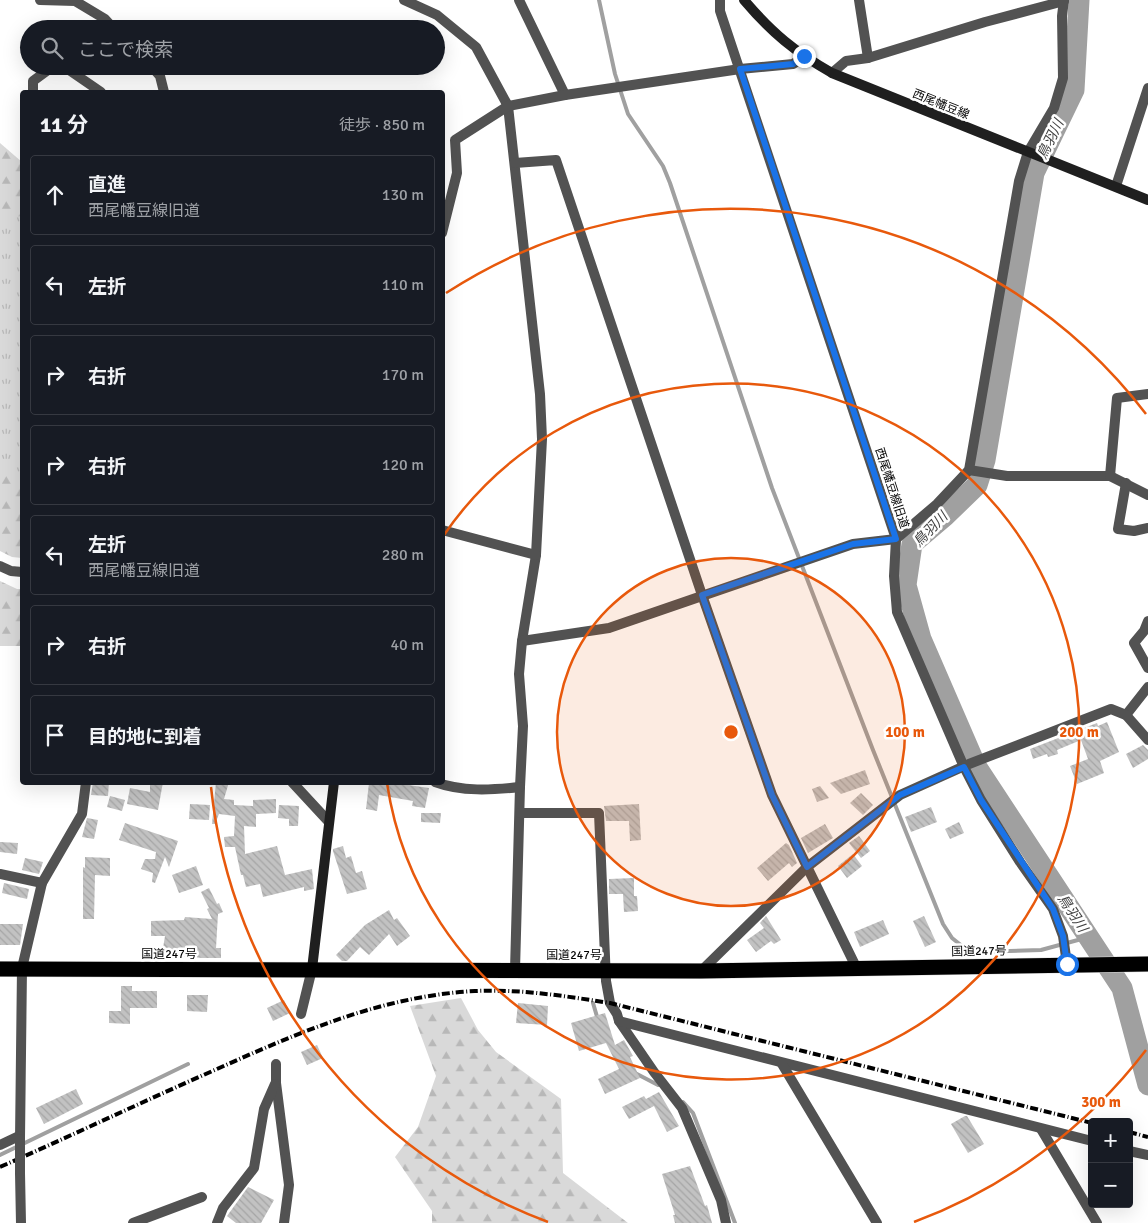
<!DOCTYPE html>
<html lang="ja">
<meta charset="utf-8">
<style>
:root{--surface:#171b24;--page:#242831;--text:#f1f3f6;--muted:#9ea1a6;--line:#363941}
body{margin:0;font-family:Signika,"Noto Sans JP",sans-serif;background:var(--page);color:var(--text)}
.controls{position:absolute;right:15px;bottom:15px;display:grid;overflow:hidden;border-radius:5px;box-shadow:0 5px 20px #0002}
.controls button{width:45px;height:45px;display:grid;place-items:center;padding:0;border:0;border-bottom:1px solid var(--line);background:var(--surface);color:var(--text);font:25px sans-serif}
.stop{position:absolute;width:15px;height:15px;margin:-11px;border:4px solid #1a73e8;border-radius:50%;background:#fff}
.stop.end{background:#1a73e8;border-color:#fff;box-shadow:0 1px 5px #0008}
.list{margin:0;padding:0;list-style:none}
h2{display:flex;justify-content:space-between;align-items:center;height:65px;margin:0;padding:0 20px;font-size:21px}
h2 small{font-size:16px;font-weight:400;color:var(--muted)}
.list li{display:grid;grid-template-columns:32px 1fr auto;gap:15px;align-items:center;box-sizing:border-box;height:80px;margin:0 10px 10px;padding:0 10px;border:1px solid var(--line);border-radius:5px}
.list b{display:block;font-size:19px;white-space:nowrap}
.list p{margin:0;font-size:16px;white-space:nowrap;color:var(--muted)}
.list em{font-size:16px;font-style:normal;color:var(--muted)}
.icon{flex:none;width:28px;height:28px;fill:none;stroke:currentColor;stroke-width:2;stroke-linecap:round;stroke-linejoin:round}
.map{position:relative;flex:none;width:1148px;height:1223px;overflow:hidden}
.search{position:absolute;background:var(--surface);box-shadow:0 5px 20px #0002;left:20px;top:20px;width:425px;height:55px;display:flex;align-items:center;gap:12px;box-sizing:border-box;padding:0 18px;border-radius:28px;color:var(--muted);font-size:19px}
.panel{position:absolute;background:var(--surface);box-shadow:0 5px 20px #0002;left:20px;top:90px;width:425px;height:695px;border-radius:5px}
.map>svg:first-child{display:block}
</style>
<div class="map">
<svg width="1148" height="1223" viewBox="0 0 1148 1223">
<defs>
<pattern id="grass-tufts" width="24" height="20" patternUnits="userSpaceOnUse" patternTransform="scale(1.25)"><rect width="24" height="20" fill="#d9d9d9"/><path d="M3 7l-1-3M5 7V3M7 7l1-3M15 17l-1-3M17 17v-4M19 17l1-3" fill="none" stroke="#b8b8b8"/></pattern>
<pattern id="forest-firs" width="22" height="20" patternUnits="userSpaceOnUse" patternTransform="scale(1.25)"><rect width="22" height="20" fill="#d9d9d9"/><path d="M5 1l3.5 6h-7zM16 11l3.5 6h-7z" fill="#b8b8b8"/></pattern>
<pattern id="building-back-hatch" width="6" height="6" patternUnits="userSpaceOnUse" patternTransform="scale(1.25)"><rect width="6" height="6" fill="#c2c2c2"/><path d="M-1 5l2 2M0 0l6 6M5-1l2 2" fill="none" stroke="#a5a5a5"/></pattern>
</defs>
<rect width="100%" height="100%" fill="#fff"/>
<path fill="url(#grass-tufts)" d="M22,204V486L0,474V206Z"/>
<g fill="url(#forest-firs)">
<path d="M0,143L22,162V216L0,219Z"/>
<path d="M0,464L22,477V558L12,557L0,551Z"/>
<path d="M0,581L17,589H22V646H0Z"/>
<path d="M461,998L478,1030L496,1052L561,1099L563,1173L628,1223H432V1211L395,1157L418,1127L436,1076L410,1006Z"/>
</g>
<g fill="none" stroke-linecap="round" stroke-linejoin="round">
<g stroke="#a0a0a0" stroke-width="4">
<path d="M599,0L615,74L628,114L663,166L670,183L772,488L873,750L943,924L952,938L962,946L974,952L1041,950L1089,937"/>
<path d="M593,1003L598,1020"/>
<path d="M635,1073L658,1085"/>
<path d="M683,1102L693,1113L735,1223"/>
<path d="M0,1155L188,1064"/>
</g>
<path stroke="#a0a0a0" stroke-width="21" d="M1079,0L1074,90L1034,173L985,460L977,485L945,516L912,544L906,585L921,639L976,766L1122,988L1148,1085"/>
</g>
<g fill="url(#building-back-hatch)">
<path d="M1107,722L1119,752L1100,761L1104,773L1077,784L1070,766L1088,759L1081,740L1057,750L1058,754L1048,757L1047,754L1033,759L1030,749L1097,723L1098,726Z"/>
<path d="M1143,745L1148,750V759L1133,768L1126,754Z"/>
<path d="M865,770L870,784L841,794L830,783Z"/>
<path d="M93,782H109L108,796L91,795Z"/>
<path d="M150,782H163L158,810L127,804L130,788L150,792Z"/>
<path d="M216,782H229L224,799L234,800V805L253,806V800L276,799V813L256,814V827L244,826L245,854L277,846L285,875L312,869L314,889L304,891V887L263,897L260,884L246,887L243,875H241L235,847H225L224,837L234,836L235,816L219,814L215,824H212Z"/>
<path d="M385,782H409L408,785L429,788L425,808L412,806L413,801L379,795L377,811L366,809L369,783L385,785Z"/>
<path d="M820,786L829,798L817,802L812,789Z"/>
<path d="M861,793L873,805L863,815L850,803Z"/>
<path d="M110,796L125,800L122,811L107,807Z"/>
<path d="M190,804L210,805L209,820L189,819Z"/>
<path d="M639,804L641,840L630,841L629,821H606L604,806Z"/>
<path d="M279,805L299,806L298,826H289V819L278,818Z"/>
<path d="M931,807L937,822L911,832L905,817Z"/>
<path d="M421,813H441L440,823L421,822Z"/>
<path d="M87,818L98,820L94,839L82,837Z"/>
<path d="M959,822L964,833L950,839L945,829Z"/>
<path d="M125,823L178,841L169,867L165,857L155,883L152,882L153,873L141,869L145,859H155L156,852L119,840Z"/>
<path d="M825,824L833,838L808,853L801,838Z"/>
<path d="M859,836L870,851L861,858L849,843Z"/>
<path d="M0,842L18,843L17,854L0,852Z"/>
<path d="M786,843L789,845L797,863L792,867L789,863L768,881L757,868Z"/>
<path d="M343,846L346,858L351,856L356,873L362,871L367,889L347,894L333,851V849Z"/>
<path d="M853,854L862,866L847,878L838,866Z"/>
<path d="M85,857L110,858V876L95,875L94,919H83V867L85,868Z"/>
<path d="M25,858L43,862L39,874L22,870Z"/>
<path d="M196,866L203,885L179,893L172,875Z"/>
<path d="M634,878V896H637L638,911L624,912L623,894H609V879Z"/>
<path d="M4,883L29,889L27,899L2,893Z"/>
<path d="M209,888L217,904L219,903L223,912L218,914L216,948H221V958H202L162,954L165,936H151V921L184,920L185,917L212,919L207,909L209,908L201,892Z"/>
<path d="M389,910L394,920L397,918L410,936L397,946L389,934L369,955L360,947L347,961H342L336,955L365,925Z"/>
<path d="M766,916L781,940L774,944L771,941L756,952L747,940L764,928L760,923Z"/>
<path d="M924,916L936,942L925,947L913,921Z"/>
<path d="M883,920L889,934L860,947L854,932Z"/>
<path d="M0,924H23L20,945H0Z"/>
<path d="M121,986H132V991H157V1008H130V1024L109,1023V1011H121Z"/>
<path d="M187,995H208L207,1012L187,1011Z"/>
<path d="M284,1000L290,1013L273,1021L267,1008Z"/>
<path d="M518,1003L548,1006L547,1025L516,1023Z"/>
<path d="M605,1013L615,1045L624,1040L633,1056L630,1057L640,1078L605,1094L598,1079L619,1069L606,1043L579,1051L571,1023Z"/>
<path d="M317,1045L323,1058L307,1065L301,1052Z"/>
<path d="M76,1089L83,1104L44,1124L36,1108Z"/>
<path d="M659,1092L679,1126L667,1132L654,1106L629,1119L622,1107L644,1096L646,1099Z"/>
<path d="M965,1116H967L984,1144L968,1153L951,1124Z"/>
<path d="M690,1166L705,1206L707,1205L712,1223H675L673,1215H675L662,1174Z"/>
<path d="M248,1187L274,1200L261,1223H236L227,1216Z"/>
</g>
<g fill="none" stroke-linecap="round" stroke-linejoin="round">
<defs>
<path id="highway" d="M0,969L701,971L1148,964"/>
</defs>
<use href="#highway" stroke="#dbdbdb" stroke-width="16"/>
<g stroke="#525252" stroke-width="10">
<path d="M40,0L75,1L105,19L114,29"/>
<path d="M404,0L437,15L476,47L508,106L540,394L542,439L536,555L522,641L519,674L523,726L520,787L515,970"/>
<path d="M519,0L565,95"/>
<path d="M720,0V11L896,539L894,576L897,612L964,767L981,800L1020,862L1053,909L1063,936L1067,964"/>
<path d="M859,0L868,58"/>
<path d="M151,66L160,76L164,92"/>
<path d="M832,73L846,61L868,58L985,22L1064,1"/>
<path d="M33,92V81L48,70H69L101,92"/>
<path d="M515,163L556,160L702,595L772,795L857,969"/>
<path d="M1116,186L1148,88"/>
<path d="M442,233L457,173L455,140L508,106L565,95L740,69L793,64L804,57"/>
<path d="M969,470L1007,476H1110L1148,495"/>
<path d="M1110,476L1117,398L1148,394"/>
<path d="M1126,483L1118,529L1134,531L1148,528"/>
<path d="M442,530L536,555"/>
<path d="M0,566L11,571L22,572"/>
<path d="M1148,621L1144,631L1134,643L1148,668"/>
<path d="M522,641L609,628L853,544L896,539L937,504L969,470L1019,181L1028,152L1054,108L1063,78L1062,16L1064,0"/>
<path d="M1126,715L1148,687"/>
<path d="M292,782L329,822"/>
<path d="M435,782C462,792 492,790 520,787"/>
<path d="M520,813H599L606,981L610,1003L617,1014L619,1021L654,1072L682,1108L721,1200L726,1223"/>
<path d="M0,874L42,883"/>
<path d="M701,971L807,867L900,795L969,764L1111,709L1126,715L1148,740"/>
<path d="M301,1014L312,969"/>
<path d="M619,1021L1092,1141"/>
<path d="M276,1064V1083L289,1185L284,1223"/>
<path d="M782,1064L877,1223"/>
<path d="M1041,1129L1097,1223"/>
<path d="M20,1139L22,968L42,883L82,814L86,782"/>
<path d="M0,1145L19,1136"/>
<path d="M1129,1151L1148,1155"/>
<path d="M20,1173L21,1223"/>
<path d="M133,1223L202,1197"/>
<path d="M217,1223L223,1208L254,1168L264,1109L275,1084"/>
</g>
<g stroke="#1f1f1f" stroke-width="10">
<path d="M744,0C772,33 795,52 832,73L1148,200"/>
<path d="M312,969L334,782"/>
</g>
<use href="#highway" stroke="#000" stroke-width="15"/>
<g stroke="#000" stroke-width="4" stroke-dasharray="8 2.5 1 2.5" stroke-linecap="butt">
<path d="M1129,1132L1148,1137"/>
<path d="M0,1167C73,1135 144,1101 217,1069C300,1032 382,996 475,991C521,989 565,996 610,1003L1092,1123"/>
</g>
<path stroke="#525252" stroke-width="10" d="M20,1173V1139"/>
</g>
<g fill="none" stroke-linecap="round" stroke-linejoin="round">
<path stroke="#1a73e8" stroke-width="6" d="M804,56L793,64L740,69L896,539L853,544L702,595L772,795L807,867L900,795L964,767L981,800L1053,909L1063,936L1067,964"/>
</g>
<circle cx="731" cy="732" r="174" fill="#e8590c" fill-opacity=".12"/>
<g fill="none" stroke="#e8590c" stroke-width="2.5">
<circle cx="731" cy="732" r="174"/>
<path d="M444 535A348 348 0 1 1 387 783"/>
<path d="M1146 1050A523 523 0 0 1 914 1222M548 1222A523 523 0 0 1 211 787M446 293A523 523 0 0 1 1146 414"/>
</g>
<g text-anchor="middle" stroke-width="5" stroke-linejoin="round" paint-order="stroke">
<g font-size="12" fill="#000" stroke="#fff">
<text transform="translate(941 104) rotate(22)" y="4">西尾幡豆線</text>
<text transform="translate(892 488) rotate(72)" y="4">西尾幡豆線旧道</text>
<text transform="translate(979 951) rotate(-1)" y="4">国道247号</text>
<text x="169" y="958">国道247号</text>
<text x="574" y="959">国道247号</text>
</g>
<g font-size="14" font-style="italic" fill="#414141" stroke="#fff">
<text transform="translate(1050 139) rotate(-64)" y="5">鳥羽川</text>
<text transform="translate(930 529) rotate(-46)" y="5">鳥羽川</text>
<text transform="translate(1073 913) rotate(57)" y="5">鳥羽川</text>
</g>
</g>
<circle cx="731" cy="732" r="8" fill="#e8590c" stroke="#fff" stroke-width="2.5"/>
<g font-size="15" text-anchor="middle" font-weight="bold" fill="#e8590c" stroke="#fff" stroke-width="5" stroke-linejoin="round" paint-order="stroke">
<text x="905" y="737">100 m</text>
<text x="1079" y="737">200 m</text>
<text x="1101" y="1107">300 m</text>
</g>
</svg>
<div class="controls">
<button>+</button>
<button>−</button>
</div>
<div class="stop" style="left:1067px;top:964px"></div>
<div class="stop end" style="left:804px;top:56px"></div>
<div class="search"><svg class="icon" aria-label="search" viewBox="0 0 24 24"><circle cx="10" cy="10" r="6"/><path d="M15 15l6 6"/></svg>ここで検索</div>
<section class="panel">
<h2>11 分<small>徒歩 · 850 m</small></h2>
<ul class="list">
<li><svg class="icon" aria-label="ahead" viewBox="0 0 24 24"><path d="M12 20V5M6 11l6-6 6 6"/></svg><div><b>直進</b><p>西尾幡豆線旧道</p></div><em>130 m</em></li>
<li><svg class="icon" aria-label="left" viewBox="0 0 24 24"><path d="M17 20v-9H6M10 6l-5 5 5 5"/></svg><div><b>左折</b></div><em>110 m</em></li>
<li><svg class="icon" aria-label="right" viewBox="0 0 24 24"><path d="M7 20v-9h11M14 6l5 5-5 5"/></svg><div><b>右折</b></div><em>170 m</em></li>
<li><svg class="icon" aria-label="right" viewBox="0 0 24 24"><path d="M7 20v-9h11M14 6l5 5-5 5"/></svg><div><b>右折</b></div><em>120 m</em></li>
<li><svg class="icon" aria-label="left" viewBox="0 0 24 24"><path d="M17 20v-9H6M10 6l-5 5 5 5"/></svg><div><b>左折</b><p>西尾幡豆線旧道</p></div><em>280 m</em></li>
<li><svg class="icon" aria-label="right" viewBox="0 0 24 24"><path d="M7 20v-9h11M14 6l5 5-5 5"/></svg><div><b>右折</b></div><em>40 m</em></li>
<li><svg class="icon" aria-label="arrive" viewBox="0 0 24 24"><path d="M6 21V4h12l-3 4 3 4H6"/></svg><div><b>目的地に到着</b></div></li>
</ul>
</section>
</div>
